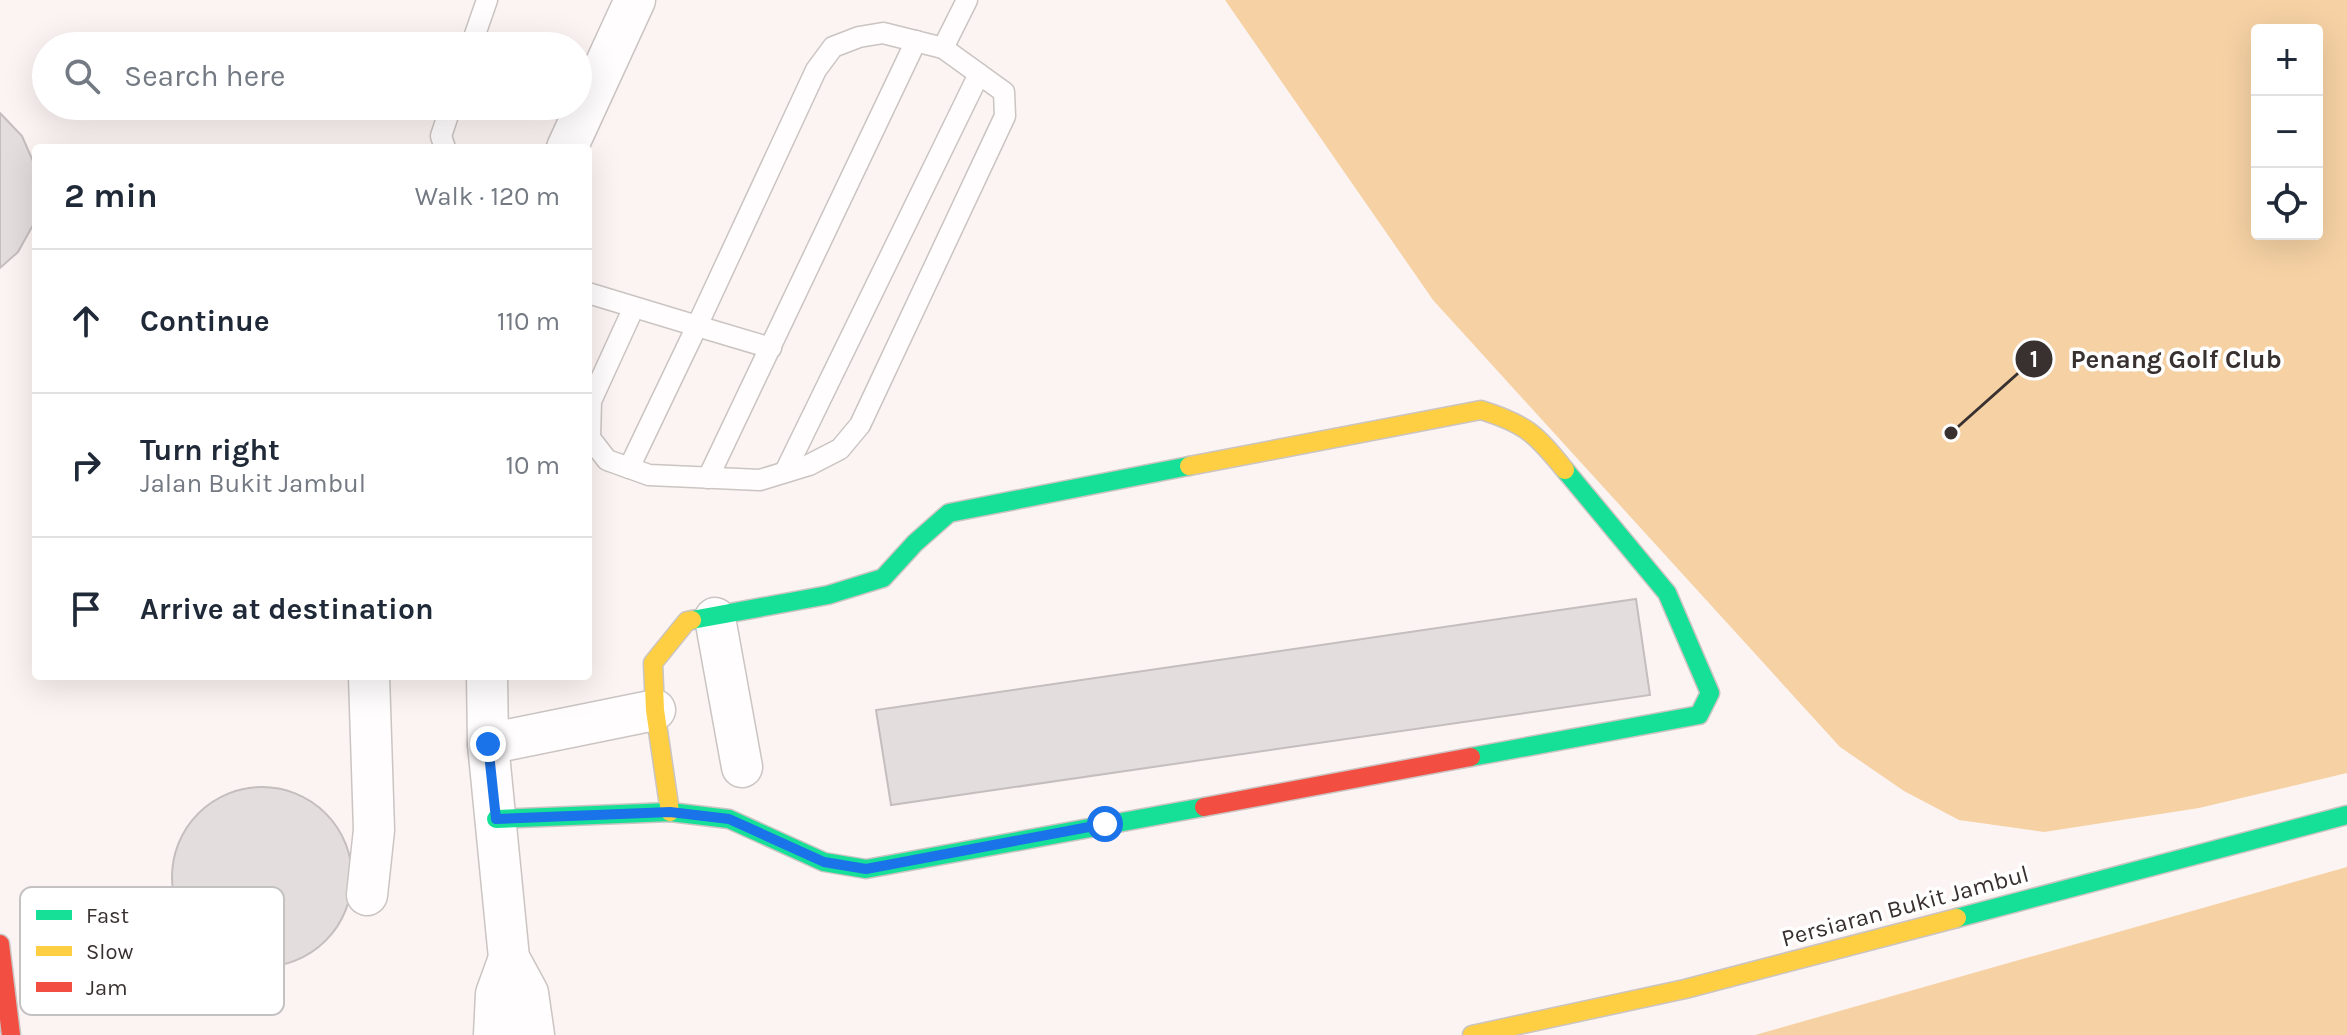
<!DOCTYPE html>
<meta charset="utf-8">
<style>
:root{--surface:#fff;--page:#f6f6f7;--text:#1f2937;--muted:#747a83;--line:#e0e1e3}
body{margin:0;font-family:Karla,sans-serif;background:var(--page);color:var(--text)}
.controls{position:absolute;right:24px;top:24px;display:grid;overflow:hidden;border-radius:8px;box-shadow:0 8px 32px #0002}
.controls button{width:72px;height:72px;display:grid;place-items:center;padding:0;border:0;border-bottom:2px solid var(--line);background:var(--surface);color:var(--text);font:40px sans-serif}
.stop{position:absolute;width:24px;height:24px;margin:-18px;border:6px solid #1a73e8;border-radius:50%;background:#fff}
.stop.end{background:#1a73e8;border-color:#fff;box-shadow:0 2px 8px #0008}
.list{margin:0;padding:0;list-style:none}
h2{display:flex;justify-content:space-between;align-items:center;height:104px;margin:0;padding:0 32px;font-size:34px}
h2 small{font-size:26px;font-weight:400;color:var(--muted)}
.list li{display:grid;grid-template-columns:52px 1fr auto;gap:24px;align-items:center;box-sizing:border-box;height:144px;padding:0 32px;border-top:2px solid var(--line)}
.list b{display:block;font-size:30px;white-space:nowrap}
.list p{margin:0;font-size:26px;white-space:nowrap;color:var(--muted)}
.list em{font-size:26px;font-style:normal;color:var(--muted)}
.icon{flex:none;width:44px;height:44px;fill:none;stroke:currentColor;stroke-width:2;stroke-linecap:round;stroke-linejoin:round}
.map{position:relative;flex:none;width:2347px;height:1035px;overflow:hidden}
.search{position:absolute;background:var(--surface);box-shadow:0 8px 32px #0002;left:32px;top:32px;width:560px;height:88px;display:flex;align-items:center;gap:20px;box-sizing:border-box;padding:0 28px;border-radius:44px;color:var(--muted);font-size:30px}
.panel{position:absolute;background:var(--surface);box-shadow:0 8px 32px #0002;left:32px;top:144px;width:560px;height:536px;border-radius:8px}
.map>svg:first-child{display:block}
</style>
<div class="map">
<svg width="2347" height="1035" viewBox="0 0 2347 1035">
<rect width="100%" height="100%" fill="#fcf4f2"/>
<g fill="#f5d1a4" fill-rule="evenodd">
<path d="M1225,0H2347V773L2199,808L2044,832L1959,820L1904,791L1840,747L1433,300ZM2257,30H2317V234H2257Z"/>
<path d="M2347,867V1035H1755Z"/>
</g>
<g fill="#e4dddd" stroke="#c4bebe" stroke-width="2">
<path d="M0,113L22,136L36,168V212L33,225L18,252L0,268Z"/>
<path d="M1636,599L1650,695L891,805L876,710Z"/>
<circle cx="262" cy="877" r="90"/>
</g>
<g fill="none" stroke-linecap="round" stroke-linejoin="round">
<defs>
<g id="lane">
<path d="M471,46L487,0"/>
<path d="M943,48L967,0"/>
<path d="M445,148L441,136L451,106"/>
<path d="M588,293L697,326L816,70L833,47L859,37L883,33L943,48L1004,92L1005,116L860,425L840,449L809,465L760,480L649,475L607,460L590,438L591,401L634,307"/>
<path d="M629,468L697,326L771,348"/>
<path d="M785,472L979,74"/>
<path d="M708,478L916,41"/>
</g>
<g id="street">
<path d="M567,148L635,0"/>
<path d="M715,618L742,767"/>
<path d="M487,676L488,744L509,958L528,993L534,1035"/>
<path d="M488,744L655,710"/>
<path d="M367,895L374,830L369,676"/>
<path d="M494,1035L496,994L509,958"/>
</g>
<g id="fast">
<path d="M692,620L828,595L883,578L915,543L949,513L1189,466"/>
<path d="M1471,757L1699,715L1710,693L1667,593L1565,470"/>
<path d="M496,819L670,812L729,819L824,862L866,869L1204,807"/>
<path d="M1957,918L2347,815"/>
</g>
<g id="slow">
<path d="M1189,466L1481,410C1526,424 1536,434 1565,470"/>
<path d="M670,812L655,710L653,663L687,621L692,620"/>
<path d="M1472,1035L1685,989L1957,918"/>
</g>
<g id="jam">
<path d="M1204,807L1471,757"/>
<path d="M0,944L11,1035"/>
</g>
</defs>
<use href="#lane" stroke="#cac4c2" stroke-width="23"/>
<use href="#street" stroke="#cac4c2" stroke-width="43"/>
<use href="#fast" stroke="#cac4c2" stroke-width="21"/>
<use href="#slow" stroke="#cac4c2" stroke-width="21"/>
<use href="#jam" stroke="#cac4c2" stroke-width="21"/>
<use href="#lane" stroke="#fffdfd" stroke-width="20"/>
<use href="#street" stroke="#fffdfd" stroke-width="40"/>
<use href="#fast" stroke="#16e098" stroke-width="18"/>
<use href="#slow" stroke="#ffcf43" stroke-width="18"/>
<use href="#jam" stroke="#f24e42" stroke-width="18"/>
</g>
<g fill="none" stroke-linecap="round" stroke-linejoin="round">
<path stroke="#1a73e8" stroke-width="10" d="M488,744L496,819L670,812L729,819L824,862L866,869L1105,824"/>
</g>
<g text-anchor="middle" stroke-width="7" stroke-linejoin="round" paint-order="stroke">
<g font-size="24" fill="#383130" stroke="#fff">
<text transform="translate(1905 906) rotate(-15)" y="8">Persiaran Bukit Jambul</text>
</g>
</g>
<rect x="20" y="887" width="264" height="128" rx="12" fill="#fff" stroke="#c3c1c1" stroke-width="2"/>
<rect x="36" y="910" width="36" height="10" fill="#16e098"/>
<rect x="36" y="946" width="36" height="10" fill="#ffcf43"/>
<rect x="36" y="982" width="36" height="10" fill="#f24e42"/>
<g font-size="22" fill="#383130">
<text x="86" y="923">Fast</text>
<text x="86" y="959">Slow</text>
<text x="86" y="995">Jam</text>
</g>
<path fill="none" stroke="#383130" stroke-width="3" d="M1951 433L2034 359"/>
<g fill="#383130" stroke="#fff" stroke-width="3">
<circle cx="1951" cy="433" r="8"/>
<circle cx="2034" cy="359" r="20"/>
</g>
<g font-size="24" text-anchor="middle" font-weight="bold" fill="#fff">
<text x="2034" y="367">1</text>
</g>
<g font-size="26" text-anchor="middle" font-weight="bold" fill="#383130" stroke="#fff" stroke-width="7" stroke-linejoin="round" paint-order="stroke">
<text x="2176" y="368">Penang Golf Club</text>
</g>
</svg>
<div class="controls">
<button>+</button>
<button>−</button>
<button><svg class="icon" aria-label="locate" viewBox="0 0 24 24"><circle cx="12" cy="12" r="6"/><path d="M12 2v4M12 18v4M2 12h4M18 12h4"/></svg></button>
</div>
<div class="stop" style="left:1105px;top:824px"></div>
<div class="stop end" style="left:488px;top:744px"></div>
<div class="search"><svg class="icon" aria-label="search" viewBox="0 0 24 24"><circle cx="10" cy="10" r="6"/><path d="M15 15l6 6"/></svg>Search here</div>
<section class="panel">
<h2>2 min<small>Walk · 120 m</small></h2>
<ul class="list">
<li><svg class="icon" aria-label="ahead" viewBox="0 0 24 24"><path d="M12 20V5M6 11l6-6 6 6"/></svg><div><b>Continue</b></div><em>110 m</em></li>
<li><svg class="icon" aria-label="right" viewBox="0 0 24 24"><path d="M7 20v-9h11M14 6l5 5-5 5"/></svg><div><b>Turn right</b><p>Jalan Bukit Jambul</p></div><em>10 m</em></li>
<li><svg class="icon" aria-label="arrive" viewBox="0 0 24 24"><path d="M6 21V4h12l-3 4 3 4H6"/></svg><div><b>Arrive at destination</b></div></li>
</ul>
</section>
</div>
